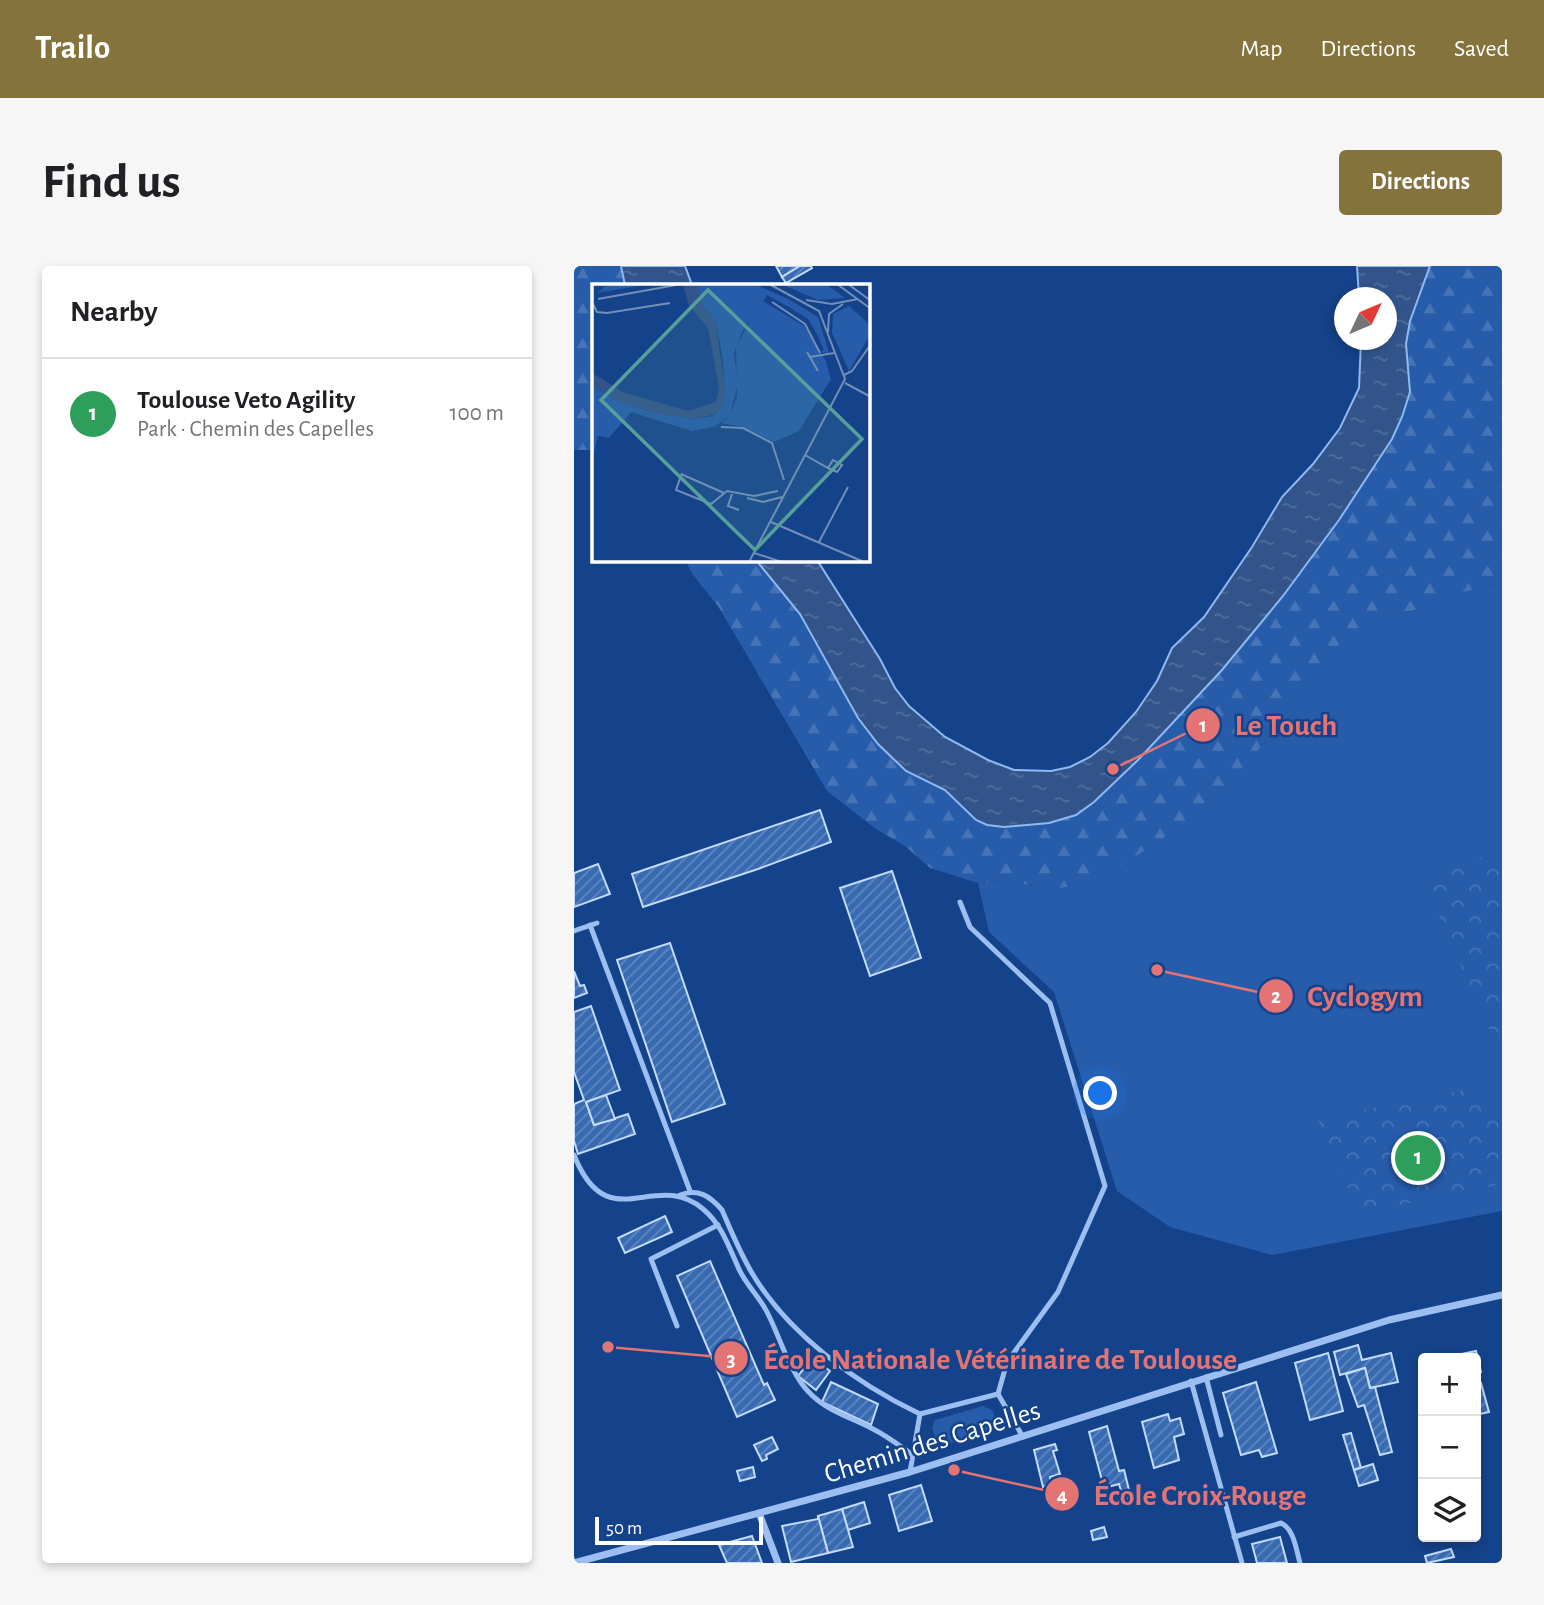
<!DOCTYPE html>
<meta charset="utf-8">
<style>
:root{--surface:#fff;--page:#f6f6f6;--text:#202124;--muted:#757577;--line:#e0e0e0;--accent:#84733d}
body{margin:0;font-family:"Alegreya Sans",sans-serif;background:var(--page);color:var(--text)}
.controls{position:absolute;right:21px;bottom:21px;display:grid;overflow:hidden;border-radius:7px;box-shadow:0 4px 10px #0003}
.controls button{width:63px;height:63px;display:grid;place-items:center;padding:0;border:0;border-bottom:2px solid var(--line);background:var(--surface);color:var(--text);font:35px sans-serif}
.compass{position:absolute;left:760px;top:21px;width:63px;height:63px;border-radius:50%;background:var(--surface);box-shadow:0 4px 10px #0003;rotate:46deg}
.scale{position:absolute;left:21px;bottom:18px;width:168px;box-sizing:border-box;padding-left:7px;border:4px solid #fff;border-top:0;font-size:19px;line-height:24px;white-space:nowrap;color:#fff;-webkit-text-stroke:5px #14438b;paint-order:stroke}
.you{position:absolute;left:527px;top:828px;width:24px;height:24px;margin:-18px;border:5px solid #fff;border-radius:50%;background:#1a73e8;box-shadow:0 0 0 10px #1a73e833}
.badge{display:grid;place-items:center;width:46px;height:46px;border-radius:50%;background:var(--accent);color:#fff;font-size:23px;font-weight:700}
.pin{position:absolute;translate:-50% -50%;border:4px solid #fff;box-shadow:0 2px 7px #0006}
.list{margin:0;padding:0;list-style:none}
h2{display:flex;justify-content:space-between;align-items:center;height:91px;margin:0;padding:0 28px;font-size:30px}
h2 small{font-size:23px;font-weight:400;color:var(--muted)}
.list li{display:grid;grid-template-columns:46px 1fr auto;gap:21px;align-items:center;box-sizing:border-box;height:112px;padding:0 28px;border-top:2px solid var(--line)}
.list b{display:block;font-size:26px;white-space:nowrap}
.list p{margin:0;font-size:23px;white-space:nowrap;color:var(--muted)}
.list em{font-size:23px;font-style:normal;color:var(--muted)}
.icon{flex:none;width:38px;height:38px;fill:none;stroke:currentColor;stroke-width:2;stroke-linecap:round;stroke-linejoin:round}
.map{position:relative;flex:none;width:928px;height:1297px;overflow:hidden;border-radius:7px}
header{display:flex;align-items:center;gap:42px;box-sizing:border-box;height:98px;padding:0 35px;background:var(--accent);color:#fff}
header strong{font-size:33px}
nav{display:flex;gap:38px;margin-inline-start:auto;font-size:24px}
.intro{display:flex;align-items:center;justify-content:space-between;box-sizing:border-box;height:168px;padding:0 42px}
h1{margin:0;font-size:49px}
.button{padding:18px 32px;border-radius:7px;background:var(--accent);color:#fff;font-size:24px;font-weight:700}
main{display:flex;gap:42px;padding:0 42px}
aside{flex:1;background:var(--surface);border-radius:7px;box-shadow:0 4px 10px #0003}
.map>svg:first-child{display:block}
</style>
<header>
<strong>Trailo</strong>
<nav><a>Map</a><a>Directions</a><a>Saved</a></nav>
</header>
<div class="intro"><h1>Find us</h1><a class="button">Directions</a></div>
<main>
<aside>
<h2>Nearby<small></small></h2>
<ul class="list">
<li><span class="badge" style="background:#2e9e5b">1</span><div><b>Toulouse Veto Agility</b><p>Park · Chemin des Capelles</p></div><em>100 m</em></li>
</ul>
</aside>
<div class="map">
<svg width="928" height="1297" viewBox="0 0 928 1297">
<defs>
<pattern id="forest-firs" width="22" height="20" patternUnits="userSpaceOnUse" patternTransform="scale(1.75)"><rect width="22" height="20" fill="#265caa"/><path d="M5 1l3.5 6h-7zM16 11l3.5 6h-7z" fill="#4774b7"/></pattern>
<pattern id="park-crowns" width="20" height="18" patternUnits="userSpaceOnUse" patternTransform="scale(1.75)"><rect width="20" height="18" fill="#265caa"/><path d="M2 6a3 3 0 1 1 6 0M12 15a3 3 0 1 1 6 0" fill="none" stroke="#4774b7"/></pattern>
<pattern id="water-ripples" width="26" height="14" patternUnits="userSpaceOnUse" patternTransform="scale(1.75)"><rect width="26" height="14" fill="#32548a"/><path d="M2 4q2-2 4 0t4 0M15 11q2-2 4 0t4 0" fill="none" stroke="#516e9c"/></pattern>
<pattern id="building-hatch" width="6" height="6" patternUnits="userSpaceOnUse" patternTransform="scale(1.75)"><rect width="6" height="6" fill="#386ab2"/><path d="M-1 1l2-2M0 6l6-6M5 7l2-2" fill="none" stroke="#6088c1"/></pattern>
</defs>
<rect width="100%" height="100%" fill="#14438b"/>
<g fill="#265caa">
<path d="M928,317V945L698,989L596,961L543,925L480,726L415,666L404,617L431,615L478,623L682,487L763,382L798,360L885,327Z"/>
<path d="M409,1140L418,1144C422,1152 421,1157 415,1164L374,1178L362,1173L358,1161L361,1154Z"/>
</g>
<g fill="url(#forest-firs)">
<path d="M0,0H47L51,19H19V184H0Z"/>
<path d="M856,0H928V317L885,327L798,360L763,382L682,487L650,523L584,576L518,617L478,623L431,615L404,617L356,602L331,580L302,563L253,525L144,340L119,309L111,294H182L226,348L284,452L332,505L371,524L402,554L413,559L430,561L475,557L502,549L520,536L564,494L648,404L709,330L765,254L818,173L828,151L836,126L832,78L836,55Z"/>
</g>
<g fill="url(#park-crowns)">
<path d="M928,583V792L849,614Z"/>
<path d="M908,821L928,865V918L785,947L743,853Z"/>
</g>
<g fill="url(#water-ripples)" stroke="#8eb9f3" stroke-width="2">
<path d="M47,0H111L118,19H51Z"/>
<path d="M783,0H856L836,55L832,78L836,126L828,151L818,173L765,254L709,330L648,404L564,494L520,536L502,549L475,557L430,561L413,559L402,554L371,524L332,505L304,478L284,452L226,348L182,294H243L306,393L321,422L335,440L371,471L414,494L440,504L477,505L496,501L516,491L534,477L562,446L583,415L598,382L630,351L678,281L708,231L739,198L766,162L785,122L787,74H813V32L785,31Z"/>
</g>
<g fill="url(#building-hatch)" stroke="#c3dafb" stroke-width="2">
<path d="M202,0H226L208,11Z"/>
<path d="M226,0H237L238,2L212,17L208,11Z"/>
<path d="M246,544L257,576L184,603L69,641L58,608Z"/>
<path d="M24,598L36,628L0,641V607Z"/>
<path d="M318,605L347,692L296,710L266,622Z"/>
<path d="M96,677L151,838L98,856L43,694Z"/>
<path d="M0,705L6,720L10,719L13,727L0,732Z"/>
<path d="M17,740L46,824L12,836L20,859L54,848L61,868L4,888L0,875V838L10,834L0,806V746Z"/>
<path d="M32,829L41,853L20,859L12,836Z"/>
<path d="M91,950L98,966L51,987L44,972Z"/>
<path d="M136,995L190,1119L193,1117L201,1134L163,1151L103,1010Z"/>
<path d="M784,1079L788,1094L817,1087L824,1116L796,1122L791,1102L766,1109L760,1086Z"/>
<path d="M902,1085L907,1106L902,1107V1092H879L878,1090Z"/>
<path d="M754,1087L769,1145L736,1154L721,1097Z"/>
<path d="M238,1092L256,1105L242,1124L224,1110Z"/>
<path d="M791,1102L796,1122L801,1121L818,1186L806,1189L790,1139L784,1141L772,1108Z"/>
<path d="M257,1116L304,1138L297,1159L248,1136Z"/>
<path d="M682,1116L703,1187L688,1191L685,1184L667,1189L649,1127Z"/>
<path d="M907,1117L915,1146L902,1149V1119Z"/>
<path d="M594,1148L596,1155L606,1152L610,1168L600,1171L605,1194L580,1202L568,1156Z"/>
<path d="M533,1160L545,1205L550,1204L557,1232L550,1235L545,1218L530,1222L515,1166Z"/>
<path d="M777,1167L787,1202L780,1204L769,1169Z"/>
<path d="M198,1171L204,1183L192,1189L193,1193L188,1195L180,1179Z"/>
<path d="M481,1178L483,1184L479,1185L486,1208L476,1211L477,1218L469,1221L460,1184Z"/>
<path d="M799,1198L804,1214L785,1220L780,1204Z"/>
<path d="M179,1201L181,1211L166,1215L163,1205Z"/>
<path d="M347,1219L358,1255L325,1265L315,1229Z"/>
<path d="M290,1236L296,1257L274,1264L268,1243Z"/>
<path d="M268,1243L279,1281L254,1287L244,1250Z"/>
<path d="M244,1250L254,1287L217,1296L208,1260L244,1253Z"/>
<path d="M530,1261L533,1271L519,1274L517,1265Z"/>
<path d="M178,1270L188,1297H153L145,1279Z"/>
<path d="M706,1271L713,1297H683L678,1278Z"/>
<path d="M877,1283L880,1291L853,1297L851,1290Z"/>
</g>
<g fill="none" stroke-linecap="round" stroke-linejoin="round">
<g stroke="#9dbef0" stroke-width="5">
<path d="M386,636L396,661L476,737L531,920L484,1026L433,1096L424,1128"/>
<path d="M16,659L116,925"/>
<path d="M0,665L23,657"/>
<path d="M0,889C34,974 80,902 129,943C148,959 154,979 164,1001C171,1018 185,1030 193,1046C205,1069 212,1096 228,1118C246,1143 272,1149 299,1163C313,1170 326,1180 339,1189"/>
<path d="M106,929C124,922 136,930 148,944C157,965 166,987 178,1007C214,1068 283,1118 346,1148"/>
<path d="M103,1060L77,993L144,959"/>
<path d="M632,1111L647,1169"/>
<path d="M617,1115L668,1297"/>
<path d="M336,1206L346,1148L424,1128L449,1171"/>
<path d="M660,1271L707,1257C720,1263 722,1283 726,1297"/>
</g>
<g stroke="#9dbef0" stroke-width="7">
<path d="M185,1247L204,1297"/>
<path d="M0,1297L336,1206L815,1054L928,1029"/>
</g>
</g>
<g text-anchor="middle" stroke-width="5" stroke-linejoin="round" paint-order="stroke">
<g font-size="28" fill="#fff" stroke="#14438b">
<text transform="translate(358 1175) rotate(-17)" y="10">Chemin des Capelles</text>
</g>
</g>
<g transform="translate(18 18)">
<rect width="278" height="278" fill="#14438b"/>
<path d="M189,0H234L253,14L226,16ZM169,16L212,42L233,75L239,95L207,147L182,158L151,143L129,139L138,131L145,113L144,63ZM198,16L226,33L237,69L228,68L232,66L225,50L216,35L197,23ZM257,22L278,41V51L257,87L240,49L241,30Z" fill="#265caa"/>
<path d="M162,0L198,16L197,23L175,11L150,48L142,69L146,99L138,131L122,143L100,147L39,128L17,154L6,152L0,175V101L26,117L60,128L101,135L121,132L133,106L130,70L124,39L109,19L105,1Z" fill="#265caa"/>
<path d="M16,0H59L5,9ZM198,43L213,55L239,94L232,105L180,86ZM211,103L227,108L212,132L196,126Z" fill="#265caa"/>
<path d="M91,0H105L109,19L124,39L133,106L132,120L125,130L101,135L60,128L26,117L0,101V89L31,108L96,127L124,118L127,104L116,44L96,20Z" fill="#32548a"/>
<path fill="none" stroke="#728eb9" stroke-width="2" d="M245,0L279,25M256,0L279,17M6,15L90,0M214,16L240,20L266,15M180,18L213,40L228,69M1,20L5,28L15,29L78,19M236,48L237,30L251,20M215,68L226,87M218,73L242,69M252,91L260,87L279,60M253,99L279,113M129,143L151,144L180,159L192,196M213,171L236,184L245,188L250,181L241,176L236,184M90,189L84,206L119,220L135,207L162,212L186,207M89,190L132,209M140,210L136,222L147,226M155,214L171,218L190,213M179,238L272,278M227,258L256,203M162,269L190,278M157,278L253,95L227,27L177,0"/>
<path fill="#579f9a" fill-opacity="0.15" stroke="#579f9a" stroke-width="3.5" d="M116,6L270,155L163,266L9,116Z"/>
<rect width="278" height="278" fill="none" stroke="#fff" stroke-width="3.5"/>
</g>
<path fill="none" stroke="#e47373" stroke-width="2.5" d="M539 503L629 459M583 704L702 730M34 1081L157 1092M380 1204L488 1228"/>
<g fill="#e47373" stroke="#14438b" stroke-width="2.5">
<circle cx="539" cy="503" r="7"/>
<circle cx="583" cy="704" r="7"/>
<circle cx="34" cy="1081" r="7"/>
<circle cx="380" cy="1204" r="7"/>
<circle cx="629" cy="459" r="18"/>
<circle cx="702" cy="730" r="18"/>
<circle cx="157" cy="1092" r="18"/>
<circle cx="488" cy="1228" r="18"/>
</g>
<g font-size="21" text-anchor="middle" font-weight="bold" fill="#fff">
<text x="629" y="466">1</text>
<text x="702" y="737">2</text>
<text x="157" y="1100">3</text>
<text x="488" y="1236">4</text>
</g>
<g font-size="30" text-anchor="middle" font-weight="bold" fill="#e47373" stroke="#14438b" stroke-width="5" stroke-linejoin="round" paint-order="stroke">
<text x="712" y="469">Le Touch</text>
<text x="791" y="740">Cyclogym</text>
<text x="426" y="1103">École Nationale Vétérinaire de Toulouse</text>
<text x="626" y="1239">École Croix-Rouge</text>
</g>
</svg>
<div class="controls">
<button>+</button>
<button>−</button>
<button><svg class="icon" aria-label="layers" viewBox="0 0 24 24"><path d="M12 4l9 5-9 5-9-5zM3 14l9 5 9-5"/></svg></button>
</div>
<svg class="compass" viewBox="-18 -18 36 36"><path d="M0-13l5 13h-10z" fill="#e53935"/><path d="M0 13l5-13h-10z" fill="#757577"/></svg>
<div class="scale">50 m</div>
<div class="you"></div>
<div class="pin badge" style="left:844px;top:892px;background:#2e9e5b">1</div>
</div>
</main>
